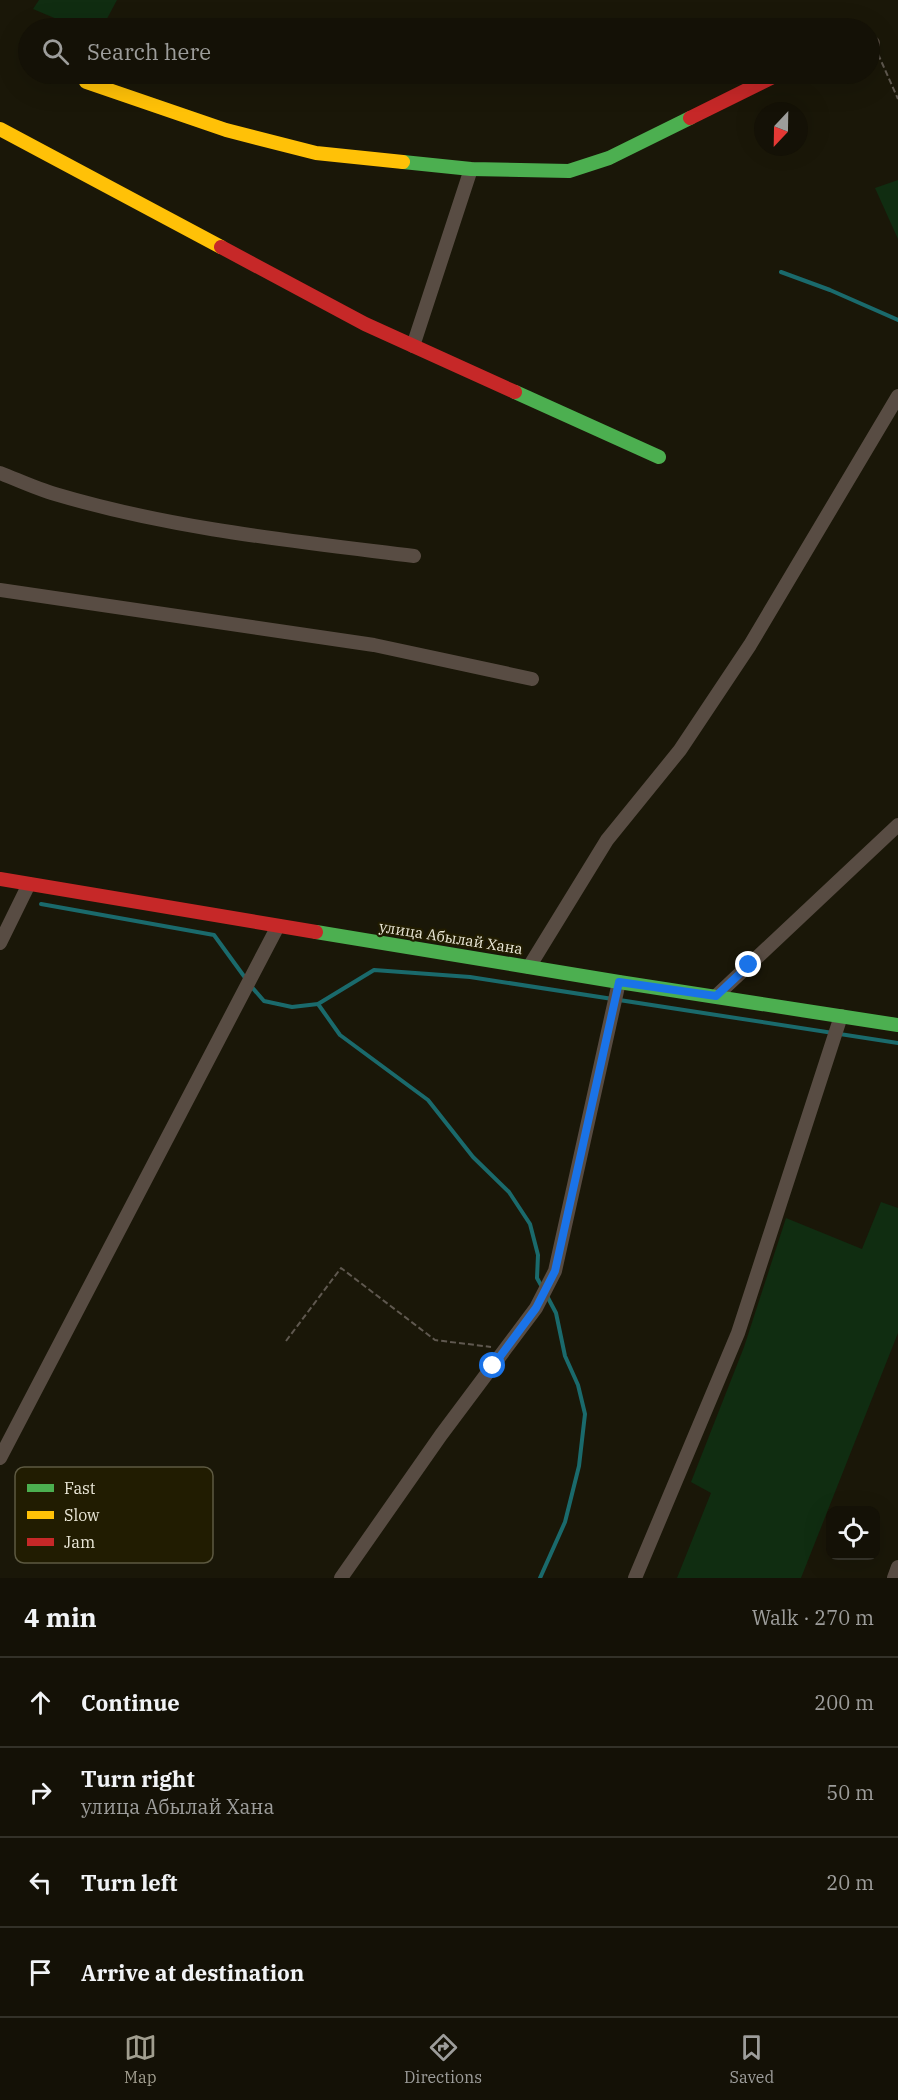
<!DOCTYPE html>
<meta charset="utf-8">
<style>
:root{--surface:#141106;--page:#1d1a10;--text:#f1f3f6;--muted:#9d9d9b;--line:#333128;--accent:#a19e8f}
body{margin:0;font-family:"IBM Plex Serif",serif;background:var(--page);color:var(--text)}
.controls{position:absolute;right:18px;bottom:18px;display:grid;overflow:hidden;border-radius:12px;box-shadow:0 6px 24px #0002}
.controls button{width:54px;height:54px;display:grid;place-items:center;padding:0;border:0;border-bottom:2px solid var(--line);background:var(--surface);color:var(--text);font:30px sans-serif}
.compass{position:absolute;left:754px;top:102px;width:54px;height:54px;border-radius:50%;background:var(--surface);box-shadow:0 6px 24px #0002;rotate:202deg}
.stop{position:absolute;width:18px;height:18px;margin:-14px;border:4px solid #1a73e8;border-radius:50%;background:#fff}
.stop.end{background:#1a73e8;border-color:#fff;box-shadow:0 2px 6px #0008}
.list{margin:0;padding:0;list-style:none}
h2{display:flex;justify-content:space-between;align-items:center;height:78px;margin:0;padding:0 24px;font-size:26px}
h2 small{font-size:20px;font-weight:400;color:var(--muted)}
.list li{display:grid;grid-template-columns:39px 1fr auto;gap:18px;align-items:center;box-sizing:border-box;height:90px;padding:0 24px;border-top:2px solid var(--line)}
.list b{display:block;font-size:22px;white-space:nowrap}
.list p{margin:0;font-size:20px;white-space:nowrap;color:var(--muted)}
.list em{font-size:20px;font-style:normal;color:var(--muted)}
.icon{flex:none;width:33px;height:33px;fill:none;stroke:currentColor;stroke-width:2;stroke-linecap:round;stroke-linejoin:round}
.map{position:relative;flex:none;width:898px;height:1578px;overflow:hidden}
.search{position:absolute;background:var(--surface);box-shadow:0 6px 24px #0002;left:18px;right:18px;top:18px;height:66px;display:flex;align-items:center;gap:15px;box-sizing:border-box;padding:0 21px;border-radius:33px;color:var(--muted);font-size:22px}
.sheet{height:438px;background:var(--surface)}
nav{display:flex;justify-content:space-around;align-items:center;box-sizing:border-box;height:84px;border-top:2px solid var(--line);background:var(--surface);font-size:16px;color:var(--muted)}
nav a{display:grid;justify-items:center;gap:3px}
nav .on{color:var(--accent)}
.map>svg:first-child{display:block}
</style>
<div class="map">
<svg width="898" height="1578" viewBox="0 0 898 1578">
<rect width="100%" height="100%" fill="#1a1708"/>
<g fill="#102d11">
<path d="M39,0H117L102,28H78L33,9Z"/>
<path d="M898,180V239L875,188Z"/>
<path d="M881,1202L898,1208V1333L801,1578H677L711,1493L691,1482L744,1347L786,1218L862,1249Z"/>
</g>
<g fill="none" stroke-linecap="round" stroke-linejoin="round">
<g stroke="#1a6a6c" stroke-width="4">
<path d="M781,272L830,290L898,320"/>
<path d="M41,904L214,935L246,979"/>
<path d="M250,985L264,1001L292,1007L318,1004L374,970L470,977L898,1043"/>
<path d="M318,1004L340,1035L428,1100L473,1157L509,1192L530,1224L538,1255L537,1278L542,1287"/>
<path d="M540,1578L565,1522L579,1466L585,1414L578,1385L565,1356L556,1313L547,1296"/>
</g>
<g stroke="#5f584f" stroke-width="2" stroke-dasharray="6 3" stroke-linecap="butt">
<path d="M878,54L898,99"/>
<path d="M286,1341L341,1268L435,1340L491,1347"/>
</g>
<g stroke="#584c43" stroke-width="14">
<path d="M870,44L873,43"/>
<path d="M413,346L471,169"/>
<path d="M0,473C18,480 37,489 55,494C172,529 293,541 414,556"/>
<path d="M0,590L374,645L532,679"/>
<path d="M0,943L29,884"/>
<path d="M529,967L607,840L680,750L750,645L898,396"/>
<path d="M716,996L898,825"/>
<path d="M0,1458L278,926"/>
<path d="M341,1578L441,1435L536,1308L555,1271L619,982"/>
<path d="M635,1578L738,1333L841,1016"/>
<path d="M894,1578L898,1567"/>
</g>
<g stroke="#4caf50" stroke-width="14">
<path d="M403,162L471,169L569,171L609,158L690,118"/>
<path d="M515,392L659,457"/>
<path d="M316,932L619,982L898,1025"/>
</g>
<g stroke="#ffc107" stroke-width="14">
<path d="M86,82L226,130L316,153L403,162"/>
<path d="M0,129L221,247"/>
</g>
<g stroke="#c62828" stroke-width="14">
<path d="M690,118L779,74"/>
<path d="M221,247L365,324L515,392"/>
<path d="M0,879L316,932"/>
</g>
</g>
<g fill="none" stroke-linecap="round" stroke-linejoin="round">
<path stroke="#1a73e8" stroke-width="8" d="M493,1366L536,1308L555,1271L619,982L716,996L749,965"/>
</g>
<g text-anchor="middle" stroke-width="4.5" stroke-linejoin="round" paint-order="stroke">
<g font-size="15" fill="#eae7d7" stroke="#211c01">
<text transform="translate(451 938) rotate(9)" y="5">улица Абылай Хана</text>
</g>
</g>
<rect x="15" y="1467" width="198" height="96" rx="9" fill="#211c01" stroke="#5d5941" stroke-width="1.5"/>
<rect x="27" y="1484" width="27" height="8" fill="#4caf50"/>
<rect x="27" y="1511" width="27" height="8" fill="#ffc107"/>
<rect x="27" y="1538" width="27" height="8" fill="#c62828"/>
<g font-size="16" fill="#eae7d7">
<text x="64" y="1494">Fast</text>
<text x="64" y="1521">Slow</text>
<text x="64" y="1548">Jam</text>
</g>
</svg>
<div class="controls">
<button><svg class="icon" aria-label="locate" viewBox="0 0 24 24"><circle cx="12" cy="12" r="6"/><path d="M12 2v4M12 18v4M2 12h4M18 12h4"/></svg></button>
</div>
<svg class="compass" viewBox="-18 -18 36 36"><path d="M0-13l5 13h-10z" fill="#e53935"/><path d="M0 13l5-13h-10z" fill="#9d9d9b"/></svg>
<div class="stop" style="left:493px;top:1366px"></div>
<div class="stop end" style="left:749px;top:965px"></div>
<div class="search"><svg class="icon" aria-label="search" viewBox="0 0 24 24"><circle cx="10" cy="10" r="6"/><path d="M15 15l6 6"/></svg>Search here</div>
</div>
<section class="sheet">
<h2>4 min<small>Walk · 270 m</small></h2>
<ul class="list">
<li><svg class="icon" aria-label="ahead" viewBox="0 0 24 24"><path d="M12 20V5M6 11l6-6 6 6"/></svg><div><b>Continue</b></div><em>200 m</em></li>
<li><svg class="icon" aria-label="right" viewBox="0 0 24 24"><path d="M7 20v-9h11M14 6l5 5-5 5"/></svg><div><b>Turn right</b><p>улица Абылай Хана</p></div><em>50 m</em></li>
<li><svg class="icon" aria-label="left" viewBox="0 0 24 24"><path d="M17 20v-9H6M10 6l-5 5 5 5"/></svg><div><b>Turn left</b></div><em>20 m</em></li>
<li><svg class="icon" aria-label="arrive" viewBox="0 0 24 24"><path d="M6 21V4h12l-3 4 3 4H6"/></svg><div><b>Arrive at destination</b></div></li>
</ul>
</section>
<nav>
<a class="on"><svg class="icon" aria-label="map" viewBox="0 0 24 24"><path d="M3 6l6-2 6 2 6-2v14l-6 2-6-2-6 2zM9 4v14M15 6v14"/></svg>Map</a>
<a><svg class="icon" aria-label="directions" viewBox="0 0 24 24"><path d="M12 3l9 9-9 9-9-9zM9 14v-3h6M13 9l2 2-2 2"/></svg>Directions</a>
<a><svg class="icon" aria-label="saved" viewBox="0 0 24 24"><path d="M7 4h10v16l-5-4-5 4z"/></svg>Saved</a>
</nav>
